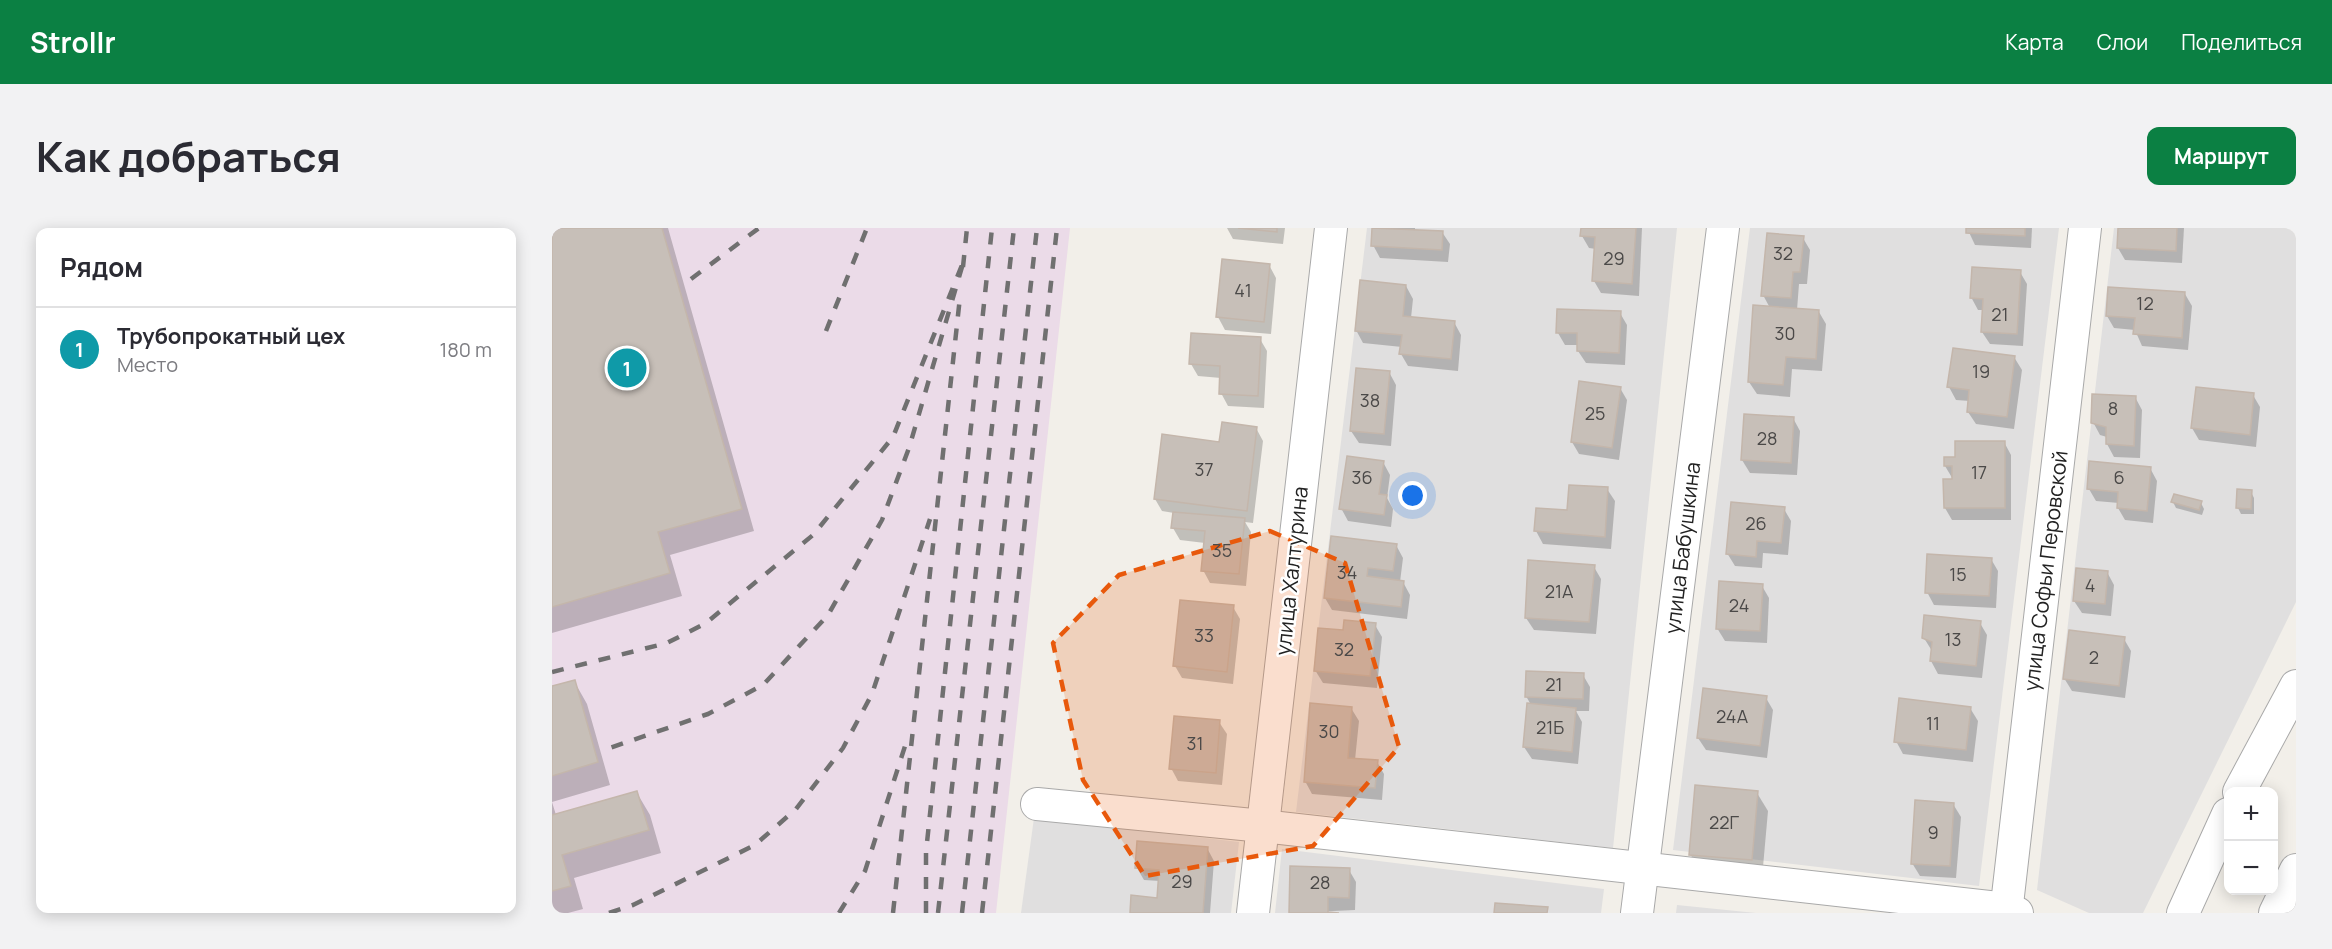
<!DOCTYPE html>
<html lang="ru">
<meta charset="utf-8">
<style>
:root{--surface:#fff;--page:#f2f2f3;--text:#2b2b33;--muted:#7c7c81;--line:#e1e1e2;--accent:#0b8043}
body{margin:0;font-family:Manrope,sans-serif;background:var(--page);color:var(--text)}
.controls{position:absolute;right:18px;bottom:18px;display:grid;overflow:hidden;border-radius:12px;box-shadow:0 3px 15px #0003}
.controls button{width:54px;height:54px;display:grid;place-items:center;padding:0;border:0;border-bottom:2px solid var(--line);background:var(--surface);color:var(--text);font:30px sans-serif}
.you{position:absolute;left:861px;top:268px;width:21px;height:21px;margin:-15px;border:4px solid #fff;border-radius:50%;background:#1a73e8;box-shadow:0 0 0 9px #1a73e833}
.badge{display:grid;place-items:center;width:39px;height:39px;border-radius:50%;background:var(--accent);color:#fff;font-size:20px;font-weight:700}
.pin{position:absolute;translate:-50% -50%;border:3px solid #fff;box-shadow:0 2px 6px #0006}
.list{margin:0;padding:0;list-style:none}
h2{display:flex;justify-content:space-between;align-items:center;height:78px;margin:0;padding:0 24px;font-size:26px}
h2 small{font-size:20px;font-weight:400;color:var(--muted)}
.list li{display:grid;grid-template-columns:39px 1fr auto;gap:18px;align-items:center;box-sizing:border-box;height:84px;padding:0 24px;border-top:2px solid var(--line)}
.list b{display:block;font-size:22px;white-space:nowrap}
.list p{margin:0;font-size:20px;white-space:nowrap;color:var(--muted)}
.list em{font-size:20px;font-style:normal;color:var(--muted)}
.map{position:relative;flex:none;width:1744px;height:685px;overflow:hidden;border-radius:12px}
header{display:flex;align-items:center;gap:36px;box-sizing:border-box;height:84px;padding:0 30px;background:var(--accent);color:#fff}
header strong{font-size:28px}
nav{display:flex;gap:33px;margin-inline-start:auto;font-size:21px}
.intro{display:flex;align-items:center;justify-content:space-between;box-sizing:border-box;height:144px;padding:0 36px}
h1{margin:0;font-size:42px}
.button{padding:15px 27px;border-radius:12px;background:var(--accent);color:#fff;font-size:21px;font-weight:700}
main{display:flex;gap:36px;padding:0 36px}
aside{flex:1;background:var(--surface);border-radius:12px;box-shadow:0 3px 15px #0003}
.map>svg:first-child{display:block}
</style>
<header>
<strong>Strollr</strong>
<nav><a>Карта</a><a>Слои</a><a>Поделиться</a></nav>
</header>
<div class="intro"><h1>Как добраться</h1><a class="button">Маршрут</a></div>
<main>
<aside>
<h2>Рядом<small></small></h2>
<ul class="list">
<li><span class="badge" style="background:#0f9aa8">1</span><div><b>Трубопрокатный цех</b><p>Место</p></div><em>180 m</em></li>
</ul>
</aside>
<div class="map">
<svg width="1744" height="685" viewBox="0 0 1744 685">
<rect width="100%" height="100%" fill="#f2efe9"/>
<g fill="#e0dfdf">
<path d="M815,0H1125L1061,620L744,584Z"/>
<path d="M1198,0H1507L1427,658L1121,622Z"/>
<path d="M1562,0H1744V374L1591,685H1537L1485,662Z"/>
<path d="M482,590L687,614L679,685H469Z"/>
<path d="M730,621L1052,661L1049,685H723Z"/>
<path d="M1125,677L1204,685H1124Z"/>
</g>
<path fill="#ebdbe8" d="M0,0H518L444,685H0Z"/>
<g fill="#0003">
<path d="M0,0H116L202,303L118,327L130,368L0,405Z"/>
<path d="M675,0H733L731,16L681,11Z"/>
<path d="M822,0H863V2L890,4L898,16L896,34L828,30L821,17Z"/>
<path d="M1030,0H1090L1087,68L1049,65L1042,53L1044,21L1037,20L1030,8Z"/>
<path d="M1415,0H1480L1479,20L1423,17Z"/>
<path d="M1567,0H1632L1630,35L1573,32L1566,20Z"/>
<path d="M1251,10L1258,22L1255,56H1247L1245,82L1267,84L1274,96L1270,143L1240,141L1238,169L1205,166L1197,154L1218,80L1211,67Z"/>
<path d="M717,37L724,50L719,106L673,102L666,89Z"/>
<path d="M1468,44L1475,56L1471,118L1438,116L1430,104L1432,82H1426L1419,69Z"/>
<path d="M854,58L861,71L859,90L902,94L909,107L906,143L856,138L849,126L850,119L811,115L804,102Z"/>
<path d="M1633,66L1640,78L1636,122L1590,118L1583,102L1562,100L1555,88Z"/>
<path d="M1068,85L1075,97L1073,137L1034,135L1026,123L1027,117H1013L1006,105Z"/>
<path d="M708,111L715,123L712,180L676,178L669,165V150L646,148L639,136Z"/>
<path d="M1462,129L1470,142L1462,201L1424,196L1416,184L1418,173L1404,172L1397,159Z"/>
<path d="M837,144L844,157L839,218L807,215L799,203Z"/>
<path d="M1068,160L1075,172L1067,232L1027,226L1020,214Z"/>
<path d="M1701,167L1708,179L1704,219L1647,212L1640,200Z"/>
<path d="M1583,169L1590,182L1588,230L1562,229L1555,216V209L1548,207L1541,194Z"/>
<path d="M1241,190L1248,203L1245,247L1198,245L1190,232Z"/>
<path d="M704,200L711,213L701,295L693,294L699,304L694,358L658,355L651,342L653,315L628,312L621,300L622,285L610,283L603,271L669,215Z"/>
<path d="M1452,214L1459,227V292H1400L1393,280L1402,253L1393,238L1405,231Z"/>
<path d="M831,234L838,247L835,270L841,281L839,299L796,293L789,280Z"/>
<path d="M1598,240L1605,253L1601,295L1573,292L1566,280L1567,275L1544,273L1537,261Z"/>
<path d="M1055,261L1063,273L1059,321L991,316L984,303Z"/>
<path d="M1699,264L1702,270V286H1689L1686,280Z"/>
<path d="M1621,274L1649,275L1652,281L1650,287L1624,280Z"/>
<path d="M1232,281L1239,293L1236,327L1211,325L1210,340L1183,338L1175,325Z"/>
<path d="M844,317L851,330L848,354H851L858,367L855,391L780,382L773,370Z"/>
<path d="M1439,331L1446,343L1444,380L1382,377L1375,364Z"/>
<path d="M1042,339L1049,351L1044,406L982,402L974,390Z"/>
<path d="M1555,344L1562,357L1559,388L1530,385L1522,373Z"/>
<path d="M1210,358L1217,370L1215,415L1173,413L1165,400Z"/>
<path d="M681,379L688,391L681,456L630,450L623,438Z"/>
<path d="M1428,395L1435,407L1430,450L1386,446L1379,433L1380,423L1372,410Z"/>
<path d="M823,397L830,409L825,460L771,455L763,442Z"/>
<path d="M1572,411L1579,423L1573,470L1520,463L1512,450Z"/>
<path d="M1031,447L1038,459L1037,483H1024L1030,494L1026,536L980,531L972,519L979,477L974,468Z"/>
<path d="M22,453L35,476L58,557L0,574L4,587L85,565L98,587L109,625L22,650L31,681L16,685H0V460Z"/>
<path d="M1214,470L1221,482L1215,530L1154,522L1146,510Z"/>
<path d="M799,480L807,493L803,532L825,534L832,546L830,572L760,566L753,553Z"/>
<path d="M1418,480L1426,493L1421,534L1351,526L1344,513Z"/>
<path d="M667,494L675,506L670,557L626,553L619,540Z"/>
<path d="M1205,565L1216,583L1210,650L1149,644L1138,626Z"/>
<path d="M1401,576L1409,589L1404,650L1368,648L1360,635Z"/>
<path d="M655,620L662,633L658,685H579L606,671L608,653L592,652L585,640Z"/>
<path d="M797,642L804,654L803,682L738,685Z"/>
</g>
<g fill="#c7bfb8" stroke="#c4b6ab" stroke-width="1.5">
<path d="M0,0H110L190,281L106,304L118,345L0,379Z"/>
<path d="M686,0H725V4Z"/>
<path d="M820,0L891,3L890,22L819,18Z"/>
<path d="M1029,0H1084L1080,56L1040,53L1043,9L1028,8Z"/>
<path d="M1414,0H1473V8L1414,5Z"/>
<path d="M1566,0H1625L1624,23L1565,20Z"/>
<path d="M1215,5L1252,8L1248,44H1241L1239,70L1209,68Z"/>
<path d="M670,31L718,36L712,94L664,89Z"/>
<path d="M1420,39L1469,42L1465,106L1429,104L1431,71L1418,70Z"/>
<path d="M808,52L854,57L851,88L903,93L899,131L847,126L850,107L803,103Z"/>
<path d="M1556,59L1633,64L1630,110L1581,106L1583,90L1554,88Z"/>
<path d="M1201,77L1267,82L1264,131L1234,129L1231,157L1196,154Z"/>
<path d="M1005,81L1069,83L1067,125L1025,123V105H1004Z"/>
<path d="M639,105L709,109L706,168L667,166L668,138L637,136Z"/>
<path d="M1401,120L1463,128L1455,189L1415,184L1417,162L1395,159Z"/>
<path d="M804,140L838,143L832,206L798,203Z"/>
<path d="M1027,153L1069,159L1060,220L1019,214Z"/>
<path d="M1644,159L1702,165L1698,207L1639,200Z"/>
<path d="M1540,166L1584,168L1582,218L1554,216V199L1539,195Z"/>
<path d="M1192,186L1242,189L1239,235L1189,232Z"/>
<path d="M670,194L705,199L695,283L602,271L610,206L667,214Z"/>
<path d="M1403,213H1453V280H1392L1391,251H1400V238H1392V229H1403Z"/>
<path d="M795,228L832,233L827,266L835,267L832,287L787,281Z"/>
<path d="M1537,233L1599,239L1595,283L1565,280L1566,264L1535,261Z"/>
<path d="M1017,257L1056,259L1053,309L982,303L984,280L1015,282Z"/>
<path d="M1685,261L1700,262L1699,281L1684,280Z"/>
<path d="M1622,266L1650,273L1647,282L1619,274Z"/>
<path d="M1179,274L1233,279L1229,315L1205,313L1204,329L1174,326Z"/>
<path d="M621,284L693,290L687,346L649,343L653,303L619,300Z"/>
<path d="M779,308L845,316L841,343L816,340L815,348L852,353L849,379L772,370Z"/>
<path d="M1375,326L1440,330L1437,368L1373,365Z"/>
<path d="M976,332L1043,337L1037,394L973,390Z"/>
<path d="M1524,340L1556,343L1553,376L1521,373Z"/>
<path d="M1167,353L1211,356L1208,403L1164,401Z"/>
<path d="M628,372L682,377L675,444L621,438Z"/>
<path d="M1372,387L1429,393L1424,438L1378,433L1380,414L1370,410Z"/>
<path d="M792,392L824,395L818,448L762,443L766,400L791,402Z"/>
<path d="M1517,402L1573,409L1567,458L1511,451Z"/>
<path d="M974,443L1032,445L1031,471L973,469Z"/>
<path d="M23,452L46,534L0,548V458Z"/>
<path d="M1151,460L1215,468L1208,518L1145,510Z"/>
<path d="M1347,470L1419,479L1414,522L1342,514Z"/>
<path d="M758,475L800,479L796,530L826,532L823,560L752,554Z"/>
<path d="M975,475L1024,480L1020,524L971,519Z"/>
<path d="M622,488L668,492L664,545L617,541Z"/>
<path d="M1143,557L1206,563L1200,632L1137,627Z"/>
<path d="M85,563L97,602L10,627L19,658L0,663V587Z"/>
<path d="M1363,572L1402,575L1398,638L1359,636Z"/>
<path d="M585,613L656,619L651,685H578L579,667L605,670L607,642L583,640Z"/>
<path d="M738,638L798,640L797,670L776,669V684L787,685H737Z"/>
<path d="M943,675L996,679L995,685H942Z"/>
</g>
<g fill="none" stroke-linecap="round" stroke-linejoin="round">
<defs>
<g id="minor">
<path d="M1687,564L1744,458"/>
<path d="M485,576L711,598L1455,681L1465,685"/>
<path d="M701,685L779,0"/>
<path d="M1085,685L1171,0"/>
<path d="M1454,685L1533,0"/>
<path d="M1631,685L1676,586"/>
<path d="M1723,685L1744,642"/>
</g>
</defs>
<use href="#minor" stroke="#a9a9a9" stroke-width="34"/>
<use href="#minor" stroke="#fff" stroke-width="32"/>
<g stroke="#707070" stroke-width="4.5" stroke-dasharray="12 12" stroke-linecap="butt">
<path d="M411,39L415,0"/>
<path d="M139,51L207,0"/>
<path d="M274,103L315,0"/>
<path d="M0,444L115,415L154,395L261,307L341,209L412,32L357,220L330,292L276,387L211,457L156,486L55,521"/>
<path d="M57,685L81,677L203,617L244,581L291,520L320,466L378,291"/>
<path d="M287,685L313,643L354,515"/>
<path d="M341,685L408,69"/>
<path d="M374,685V624L440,0"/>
<path d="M386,685L462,0"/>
<path d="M410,685L485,0"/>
<path d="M430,685L505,0"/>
</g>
</g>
<path fill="#e8590c" fill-opacity="0.2" stroke="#e8590c" stroke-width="4.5" stroke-dasharray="12 8" stroke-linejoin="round" d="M718,303L793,335L847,519L761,618L593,648L531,552L501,415L567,347Z"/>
<g text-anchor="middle" stroke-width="5" stroke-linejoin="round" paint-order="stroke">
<g font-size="18" fill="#4b4948">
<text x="1231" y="32">32</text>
<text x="1062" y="37">29</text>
<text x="691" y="69">41</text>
<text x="1593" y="82">12</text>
<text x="1448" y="93">21</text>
<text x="1233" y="112">30</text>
<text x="1429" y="150">19</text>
<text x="818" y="179">38</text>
<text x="1561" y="187">8</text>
<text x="1043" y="192">25</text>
<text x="1215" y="217">28</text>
<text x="652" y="248">37</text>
<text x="1427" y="251">17</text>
<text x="810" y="256">36</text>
<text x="1567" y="256">6</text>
<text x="1204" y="302">26</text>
<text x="670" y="329">35</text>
<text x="795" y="351">34</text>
<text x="1406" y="353">15</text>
<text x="1538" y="364">4</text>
<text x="1007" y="370">21А</text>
<text x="1187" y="384">24</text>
<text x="652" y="414">33</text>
<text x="1401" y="418">13</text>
<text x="792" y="428">32</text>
<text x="1542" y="436">2</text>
<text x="1002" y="463">21</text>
<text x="1180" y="495">24А</text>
<text x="1381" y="502">11</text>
<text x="998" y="506">21Б</text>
<text x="777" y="510">30</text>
<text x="643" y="522">31</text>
<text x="1172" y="601">22Г</text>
<text x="1381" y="611">9</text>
<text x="630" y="660">29</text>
<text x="768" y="661">28</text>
</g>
<g font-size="21" fill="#222" stroke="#fff">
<text transform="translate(1131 320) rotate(-83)" y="7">улица Бабушкина</text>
<text transform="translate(740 343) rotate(-84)" y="7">улица Халтурина</text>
<text transform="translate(1494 343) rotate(-83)" y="7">улица Софьи Перовской</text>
</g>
</g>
</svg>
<div class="controls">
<button>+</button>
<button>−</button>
</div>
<div class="you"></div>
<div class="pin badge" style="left:75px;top:140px;background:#0f9aa8">1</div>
</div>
</main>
